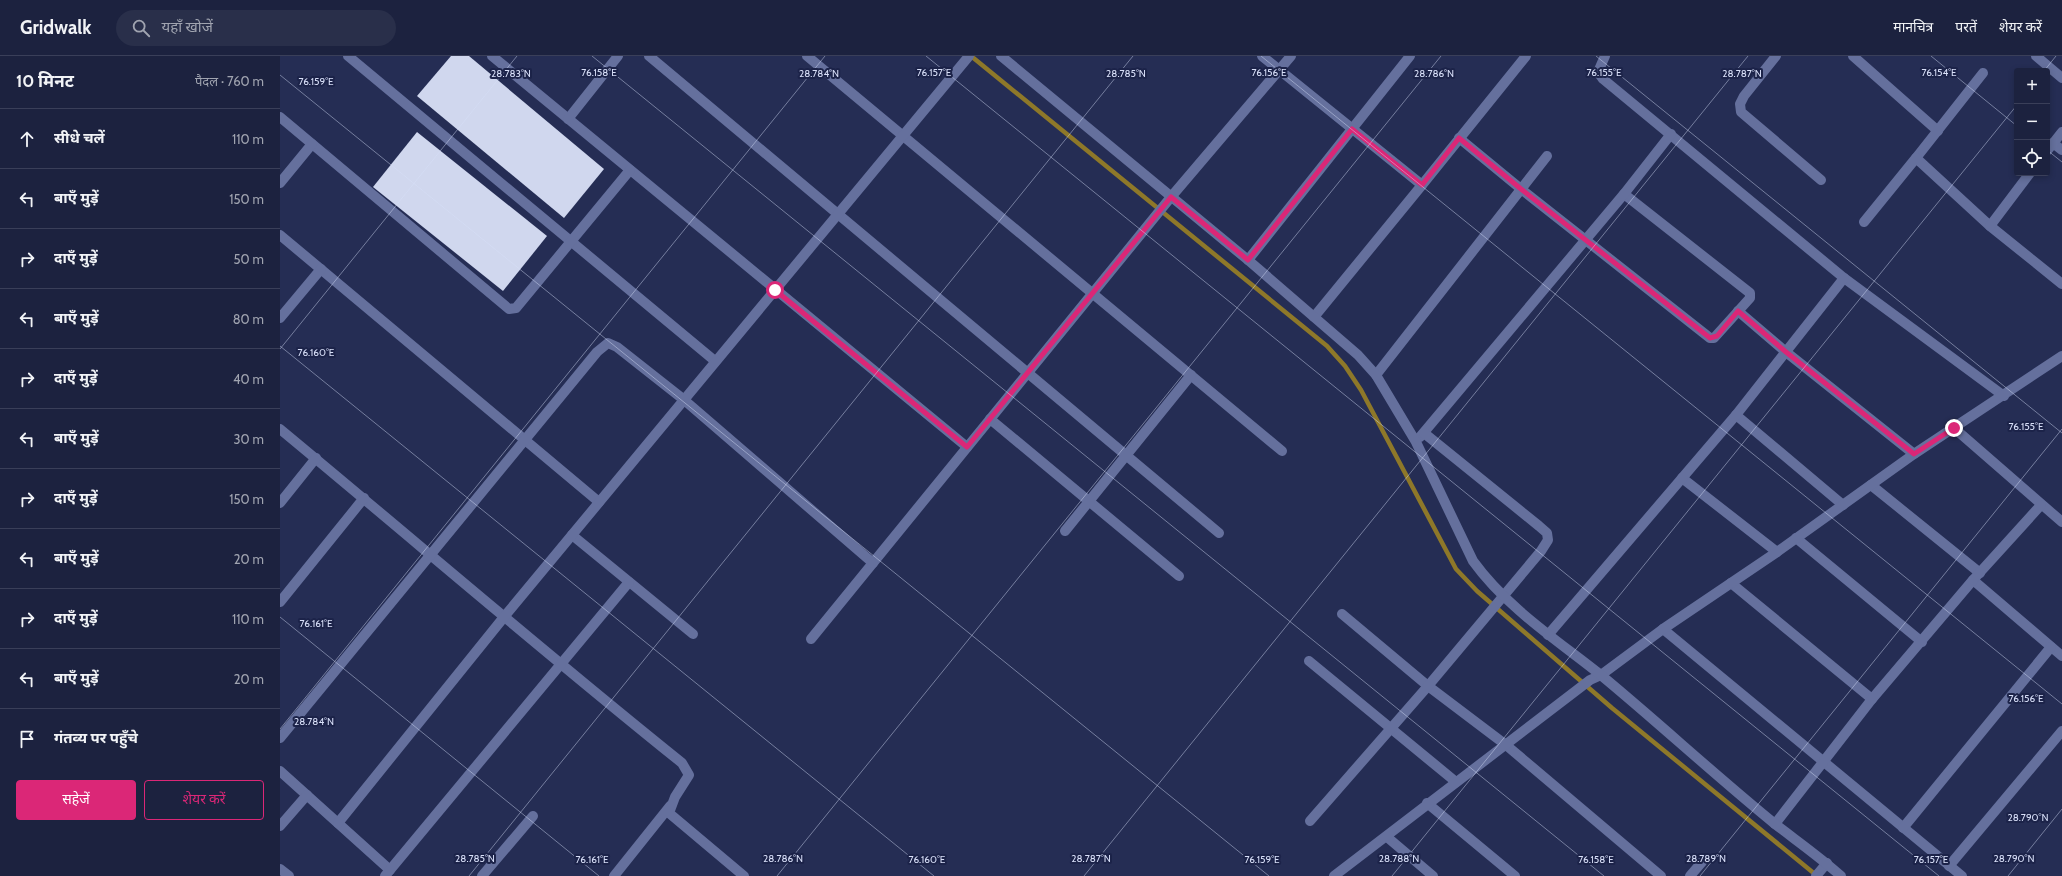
<!DOCTYPE html>
<html lang="hi">
<meta charset="utf-8">
<style>
:root{--surface:#1c223f;--page:#292f4a;--text:#f1f3f6;--muted:#a0a4b0;--line:#3a3f59;--accent:#db2777}
body{margin:0;font-family:Cabin,"Noto Sans Devanagari",sans-serif;background:var(--page);color:var(--text)}
.controls{position:absolute;right:12px;top:12px;display:grid;overflow:hidden;border-radius:4px;box-shadow:0 2px 6px #0003}
.controls button{width:36px;height:36px;display:grid;place-items:center;padding:0;border:0;border-bottom:1px solid var(--line);background:var(--surface);color:var(--text);font:20px sans-serif}
.stop{position:absolute;width:12px;height:12px;margin:-9px;border:3px solid #db2777;border-radius:50%;background:#fff}
.stop.end{background:#db2777;border-color:#fff;box-shadow:0 1px 4px #0008}
.list{margin:0;padding:0;list-style:none}
h2{display:flex;justify-content:space-between;align-items:center;height:52px;margin:0;padding:0 16px;font-size:17px}
h2 small{font-size:13px;font-weight:400;color:var(--muted)}
.list li{display:grid;grid-template-columns:26px 1fr auto;gap:12px;align-items:center;box-sizing:border-box;height:60px;padding:0 16px;border-top:1px solid var(--line)}
.list b{display:block;font-size:15px;white-space:nowrap}
.list em{font-size:13px;font-style:normal;color:var(--muted)}
.actions{display:flex;gap:8px;padding:12px 16px}
.actions a{flex:1;padding:9px 0;border:1px solid var(--accent);border-radius:4px;text-align:center;font-size:14px;color:var(--accent)}
.actions .main{background:var(--accent);color:#fff}
.icon{flex:none;width:22px;height:22px;fill:none;stroke:currentColor;stroke-width:2;stroke-linecap:round;stroke-linejoin:round}
.map{position:relative;flex:none;width:1782px;height:820px;overflow:hidden}
header{display:flex;align-items:center;gap:24px;box-sizing:border-box;height:56px;padding:0 20px;background:var(--surface);border-bottom:1px solid var(--line)}
header strong{font-size:19px}
nav{display:flex;gap:22px;margin-inline-start:auto;font-size:14px}
.search{width:280px;height:36px;background:var(--page);display:flex;align-items:center;gap:10px;box-sizing:border-box;padding:0 14px;border-radius:22px;color:var(--muted);font-size:15px}
main{display:flex}
aside{flex:1;background:var(--surface)}
.map>svg:first-child{display:block}
</style>
<header>
<strong>Gridwalk</strong>
<div class="search"><svg class="icon" aria-label="search" viewBox="0 0 24 24"><circle cx="10" cy="10" r="6"/><path d="M15 15l6 6"/></svg>यहाँ खोजें</div>
<nav><a>मानचित्र</a><a>परतें</a><a>शेयर करें</a></nav>
</header>
<main>
<aside>
<h2>10 मिनट<small>पैदल · 760 m</small></h2>
<ul class="list">
<li><svg class="icon" aria-label="ahead" viewBox="0 0 24 24"><path d="M12 20V5M6 11l6-6 6 6"/></svg><div><b>सीधे चलें</b></div><em>110 m</em></li>
<li><svg class="icon" aria-label="left" viewBox="0 0 24 24"><path d="M17 20v-9H6M10 6l-5 5 5 5"/></svg><div><b>बाएँ मुड़ें</b></div><em>150 m</em></li>
<li><svg class="icon" aria-label="right" viewBox="0 0 24 24"><path d="M7 20v-9h11M14 6l5 5-5 5"/></svg><div><b>दाएँ मुड़ें</b></div><em>50 m</em></li>
<li><svg class="icon" aria-label="left" viewBox="0 0 24 24"><path d="M17 20v-9H6M10 6l-5 5 5 5"/></svg><div><b>बाएँ मुड़ें</b></div><em>80 m</em></li>
<li><svg class="icon" aria-label="right" viewBox="0 0 24 24"><path d="M7 20v-9h11M14 6l5 5-5 5"/></svg><div><b>दाएँ मुड़ें</b></div><em>40 m</em></li>
<li><svg class="icon" aria-label="left" viewBox="0 0 24 24"><path d="M17 20v-9H6M10 6l-5 5 5 5"/></svg><div><b>बाएँ मुड़ें</b></div><em>30 m</em></li>
<li><svg class="icon" aria-label="right" viewBox="0 0 24 24"><path d="M7 20v-9h11M14 6l5 5-5 5"/></svg><div><b>दाएँ मुड़ें</b></div><em>150 m</em></li>
<li><svg class="icon" aria-label="left" viewBox="0 0 24 24"><path d="M17 20v-9H6M10 6l-5 5 5 5"/></svg><div><b>बाएँ मुड़ें</b></div><em>20 m</em></li>
<li><svg class="icon" aria-label="right" viewBox="0 0 24 24"><path d="M7 20v-9h11M14 6l5 5-5 5"/></svg><div><b>दाएँ मुड़ें</b></div><em>110 m</em></li>
<li><svg class="icon" aria-label="left" viewBox="0 0 24 24"><path d="M17 20v-9H6M10 6l-5 5 5 5"/></svg><div><b>बाएँ मुड़ें</b></div><em>20 m</em></li>
<li><svg class="icon" aria-label="arrive" viewBox="0 0 24 24"><path d="M6 21V4h12l-3 4 3 4H6"/></svg><div><b>गंतव्य पर पहुँचे</b></div></li>
</ul>
<div class="actions"><a class="main">सहेजें</a><a>शेयर करें</a></div>
</aside>
<div class="map">
<svg width="1782" height="820" viewBox="0 0 1782 820">
<rect width="100%" height="100%" fill="#252d54"/>
<g fill="none" stroke-linecap="round" stroke-linejoin="round">
<path stroke="#8e7829" stroke-width="4.5" d="M691,0L1047,290L1065,310L1081,334L1176,513L1197,535L1332,652L1536,819"/>
</g>
<g fill="#d0d7ee">
<path d="M171,0H189L324,113L284,162L137,40Z"/>
<path d="M137,76L267,180L223,235L93,131Z"/>
</g>
<g fill="none" stroke-linecap="round" stroke-linejoin="round">
<g stroke="#65709d" stroke-width="10">
<path d="M68,0L435,305"/>
<path d="M212,0L687,391"/>
<path d="M369,0L939,477"/>
<path d="M527,0L1002,395"/>
<path d="M982,0L1142,129L1034,261"/>
<path d="M1325,0L1318,16L1323,23L1564,222L1724,340"/>
<path d="M1496,0L1464,40L1460,48L1461,56L1541,124"/>
<path d="M1573,0L1658,75"/>
<path d="M1756,0L1782,22"/>
<path d="M0,61L229,253L236,252L350,114"/>
<path d="M288,63L338,0"/>
<path d="M1179,82L1241,133L1430,282H1434L1470,242V237L1344,138"/>
<path d="M1773,87L1782,94"/>
<path d="M1767,95L1782,76"/>
<path d="M1636,102L1703,17"/>
<path d="M0,127L32,88"/>
<path d="M1142,129L1246,0"/>
<path d="M1584,166L1636,102L1710,170L1782,228"/>
<path d="M1710,170L1750,117"/>
<path d="M0,179L319,446"/>
<path d="M968,204L1130,0"/>
<path d="M1458,255L1506,296L1634,398"/>
<path d="M0,262L41,213"/>
<path d="M1096,319L1267,100"/>
<path d="M1456,359L1563,449"/>
<path d="M710,363L899,520"/>
<path d="M1674,372L1782,466"/>
<path d="M0,373C134,484 266,598 402,707L409,719L395,741L389,757L464,820"/>
<path d="M1140,381L1344,138L1391,78"/>
<path d="M1402,422L1497,496"/>
<path d="M1591,429L1700,517"/>
<path d="M0,447L36,402"/>
<path d="M785,475L911,319"/>
<path d="M292,479L413,578"/>
<path d="M1516,482L1642,586"/>
<path d="M1693,524L1782,600"/>
<path d="M1451,527L1592,643"/>
<path d="M0,546L84,442"/>
<path d="M1062,558L1148,630L1226,689L1381,820"/>
<path d="M1383,573L1682,820"/>
<path d="M1268,579L1456,359L1564,222"/>
<path d="M531,583L891,141L1011,0"/>
<path d="M1029,605L1176,726"/>
<path d="M0,682L317,296L328,287L337,291L403,343L593,507"/>
<path d="M0,715L110,814"/>
<path d="M1147,747L1235,820"/>
<path d="M1030,765L1148,630L1261,495L1268,484L1267,477L1259,470L1144,377"/>
<path d="M58,767L224,561L689,0"/>
<path d="M1495,768L1592,643L1693,524L1761,449"/>
<path d="M0,770L27,739"/>
<path d="M1623,772L1771,591"/>
<path d="M1107,781L1153,820"/>
<path d="M1669,810L1782,675"/>
<path d="M0,813L9,820"/>
<path d="M105,820L349,526"/>
<path d="M202,820L253,760"/>
<path d="M334,820L390,750"/>
<path d="M1054,820L1310,624L1321,619L1383,573L1497,496L1634,398L1782,300"/>
<path d="M1410,820L1422,806"/>
<path d="M1536,820L1547,807"/>
</g>
<path stroke="#65709d" stroke-width="10" d="M721,0L968,204L1078,299L1096,319L1136,386L1193,505C1227,552 1277,584 1322,620C1380,668 1436,720 1495,768C1517,785 1540,801 1561,820"/>
</g>
<g fill="none" stroke-linecap="round" stroke-linejoin="round">
<path stroke="#db2777" stroke-width="5" d="M495,234L687,391L891,141L968,204L1072,73L1142,129L1179,82L1241,133L1430,282L1437,280L1458,255L1506,296L1634,398L1674,372"/>
</g>
<path fill="none" stroke="#d8dff8" stroke-width="1" stroke-opacity="0.45" d="M312,0L1324,820M646,0L1659,820M981,0L1782,648M1316,0L1782,377M1651,0L1737,70M1764,15L1776,0M0,19L989,820M1767,94L1782,106M0,290L654,820M0,293L237,0M0,561L319,820M0,673L545,0M189,820L853,0M497,820L1161,0M804,820L1468,0M1112,820L1737,49M1420,820L1782,373M1728,820L1782,753"/>
<g font-size="10" text-anchor="middle" fill="#d8dff8" stroke="#1c2349" stroke-width="4" stroke-linejoin="round" paint-order="stroke">
<text x="989" y="20">76.156°E</text>
<text x="1659" y="20">76.154°E</text>
<text x="319" y="20">76.158°E</text>
<text x="654" y="20">76.157°E</text>
<text x="1324" y="20">76.155°E</text>
<text x="539" y="21">28.784°N</text>
<text x="231" y="21">28.783°N</text>
<text x="846" y="21">28.785°N</text>
<text x="1154" y="21">28.786°N</text>
<text x="1462" y="21">28.787°N</text>
<text x="36" y="29">76.159°E</text>
<text x="36" y="300">76.160°E</text>
<text x="1746" y="374">76.155°E</text>
<text x="36" y="571">76.161°E</text>
<text x="1746" y="646">76.156°E</text>
<text x="34" y="669">28.784°N</text>
<text x="1748" y="765">28.790°N</text>
<text x="195" y="806">28.785°N</text>
<text x="503" y="806">28.786°N</text>
<text x="811" y="806">28.787°N</text>
<text x="1119" y="806">28.788°N</text>
<text x="1426" y="806">28.789°N</text>
<text x="1734" y="806">28.790°N</text>
<text x="312" y="807">76.161°E</text>
<text x="647" y="807">76.160°E</text>
<text x="982" y="807">76.159°E</text>
<text x="1316" y="807">76.158°E</text>
<text x="1651" y="807">76.157°E</text>
</g>
</svg>
<div class="controls">
<button>+</button>
<button>−</button>
<button><svg class="icon" aria-label="locate" viewBox="0 0 24 24"><circle cx="12" cy="12" r="6"/><path d="M12 2v4M12 18v4M2 12h4M18 12h4"/></svg></button>
</div>
<div class="stop" style="left:495px;top:234px"></div>
<div class="stop end" style="left:1674px;top:372px"></div>
</div>
</main>
